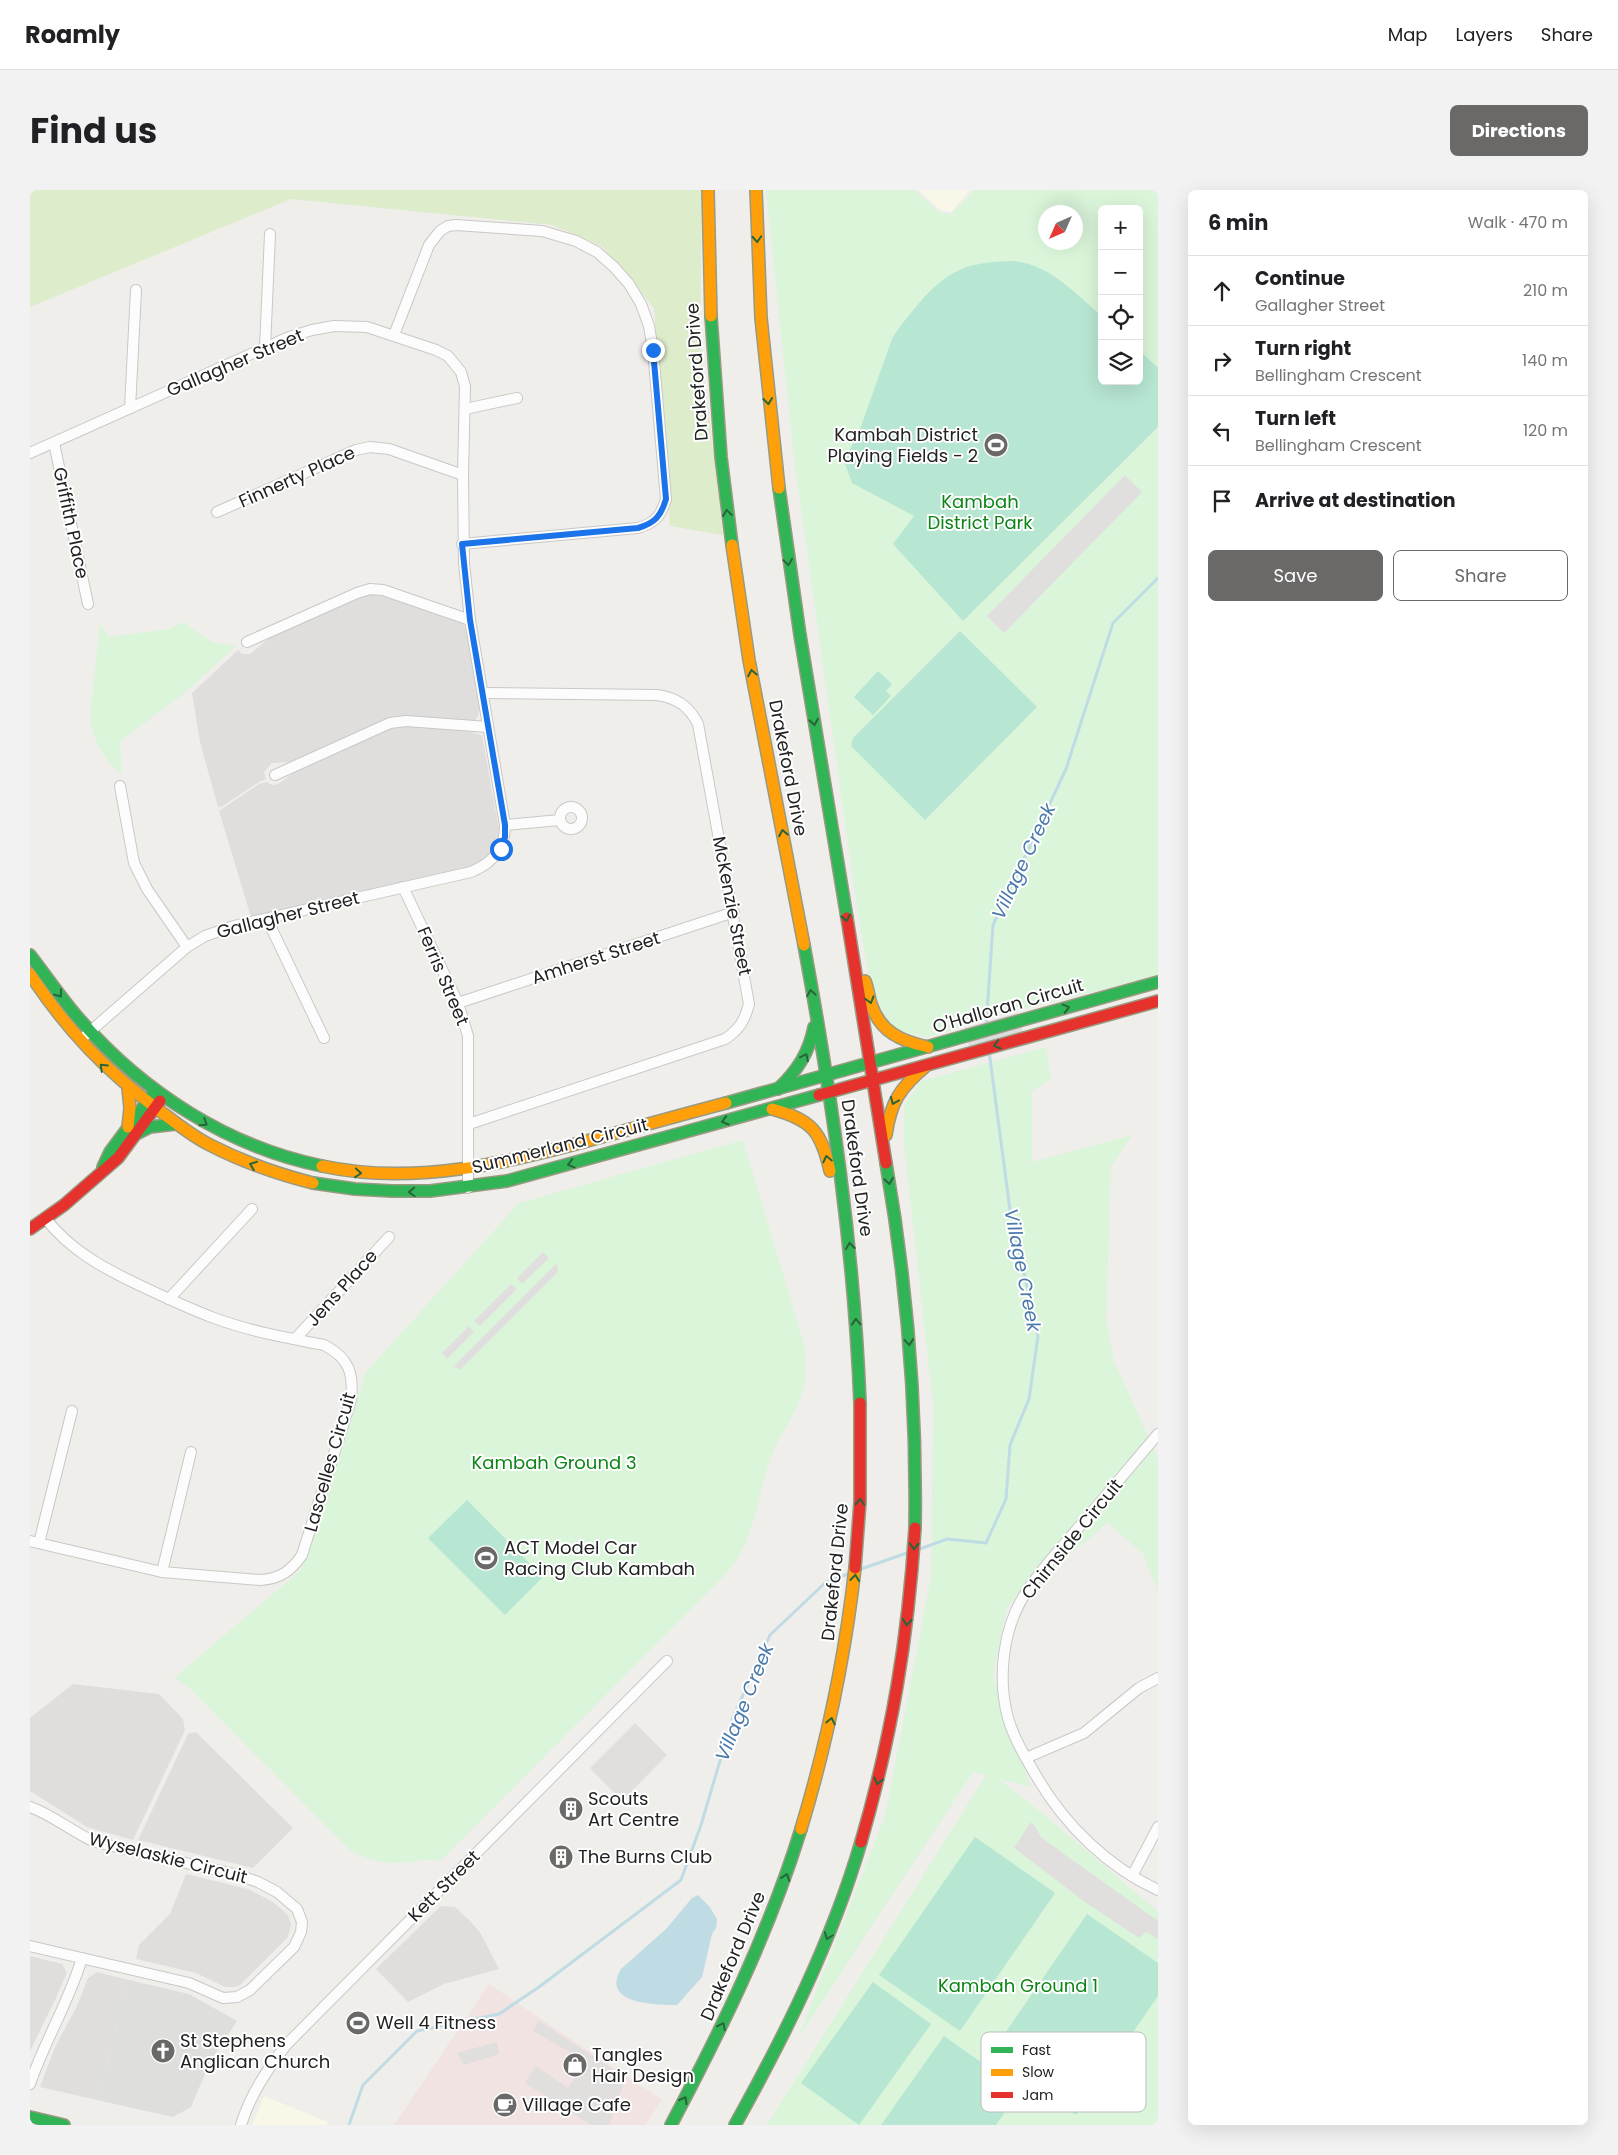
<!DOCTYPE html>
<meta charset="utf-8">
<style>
:root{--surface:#fff;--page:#f2f2f2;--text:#202124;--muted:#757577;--line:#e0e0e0;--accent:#6a6968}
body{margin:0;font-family:Poppins,sans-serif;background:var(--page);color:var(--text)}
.controls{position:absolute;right:15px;top:15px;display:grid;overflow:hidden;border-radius:8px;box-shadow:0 5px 20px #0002}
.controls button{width:45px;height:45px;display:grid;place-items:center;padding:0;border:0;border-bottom:1px solid var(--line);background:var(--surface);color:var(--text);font:25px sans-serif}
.compass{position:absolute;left:1008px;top:15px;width:45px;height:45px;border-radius:50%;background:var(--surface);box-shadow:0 5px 20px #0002;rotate:225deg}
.stop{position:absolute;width:15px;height:15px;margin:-11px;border:4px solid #1a73e8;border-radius:50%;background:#fff}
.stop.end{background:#1a73e8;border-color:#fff;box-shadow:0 1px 5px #0008}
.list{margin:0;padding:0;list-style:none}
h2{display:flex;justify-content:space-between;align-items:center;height:65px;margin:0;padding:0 20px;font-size:21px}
h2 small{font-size:16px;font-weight:400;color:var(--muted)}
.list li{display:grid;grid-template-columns:32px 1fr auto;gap:15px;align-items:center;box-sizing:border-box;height:70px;padding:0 20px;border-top:1px solid var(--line)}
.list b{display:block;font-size:19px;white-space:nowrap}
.list p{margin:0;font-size:16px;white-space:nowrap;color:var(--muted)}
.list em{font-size:16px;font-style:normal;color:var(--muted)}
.actions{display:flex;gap:10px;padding:15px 20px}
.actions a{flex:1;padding:11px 0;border:1px solid var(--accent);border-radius:8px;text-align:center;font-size:18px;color:var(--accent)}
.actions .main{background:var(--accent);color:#fff}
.icon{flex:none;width:28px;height:28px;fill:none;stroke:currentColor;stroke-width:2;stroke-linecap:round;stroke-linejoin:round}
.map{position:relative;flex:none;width:1128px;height:1935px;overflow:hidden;border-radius:8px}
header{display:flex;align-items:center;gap:30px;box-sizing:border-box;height:70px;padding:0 25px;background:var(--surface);border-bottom:1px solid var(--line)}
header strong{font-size:24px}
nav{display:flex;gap:28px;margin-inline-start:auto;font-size:18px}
.intro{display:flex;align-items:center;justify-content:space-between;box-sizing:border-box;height:120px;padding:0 30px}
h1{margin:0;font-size:35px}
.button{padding:12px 22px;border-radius:8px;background:var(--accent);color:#fff;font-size:18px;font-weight:700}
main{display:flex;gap:30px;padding:0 30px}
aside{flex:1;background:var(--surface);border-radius:8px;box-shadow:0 5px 20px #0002}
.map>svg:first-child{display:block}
</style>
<header>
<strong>Roamly</strong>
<nav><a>Map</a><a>Layers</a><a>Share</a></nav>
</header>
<div class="intro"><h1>Find us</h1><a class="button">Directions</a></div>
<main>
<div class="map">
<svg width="1128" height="1935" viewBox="0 0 1128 1935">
<rect width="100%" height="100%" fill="#f0eeeb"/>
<g fill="#dfdedc">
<path d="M339,404L354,405L433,433L436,440L449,518L448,527L443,532L369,528L263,572L242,573L234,582L236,589L229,592L191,617H188L170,552L162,503L208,460L212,464H220L241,447L315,412Z"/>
<path d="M379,536L432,540L452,545L469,639L464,659L458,668L442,678L221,727L189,621L229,594L237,592L242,595L248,594L269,579L361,537Z"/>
<path d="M43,1494L129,1504L153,1529L155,1540L103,1650L57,1637L0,1601V1528Z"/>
<path d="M166,1542L263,1638L223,1678L108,1650L158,1544Z"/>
<path d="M156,1684L218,1699L243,1712L258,1725L261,1734L258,1747L210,1795L205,1797H195L166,1783L106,1769L109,1755L140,1724Z"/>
<path d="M411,1716L425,1717L441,1732L451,1744L469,1779L414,1794L378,1812L346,1779Z"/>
<path d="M0,1766L32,1774L37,1783L25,1810L0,1861Z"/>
<path d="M67,1782L99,1790L67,1910L10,1897L25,1857L47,1816L58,1788Z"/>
</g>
<path fill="#f1e3e1" d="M459,1794L632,1910L615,1935H364Z"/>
<g fill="#f8f7e8">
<path d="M889,0H940L921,22L910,20Z"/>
<path d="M234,1906L298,1932L297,1935H222Z"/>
</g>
<path fill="#dededc" d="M99,1790L159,1804L207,1831L180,1872L161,1917L143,1927L67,1910Z"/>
<path fill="#ddeccb" d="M0,0H672L670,149L693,345L640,336L624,118L573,57L522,35L261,9L0,117Z"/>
<g fill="#daf5da" fill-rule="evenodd">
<path d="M736,0H885L908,22L921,24L944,0H1128V786L988,820L902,846L892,847L861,838L840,793L827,718L764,269ZM1072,19H1109V191H1072ZM1016,22H1046V52H1016Z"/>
<path d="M153,432L182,452L206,456L157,501L90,551L92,584C76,573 61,547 60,527L70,433L78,447L139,439Z"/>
<path d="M1016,857L1021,889L1002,901V972L1102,945L1081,977L1076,1130L1084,1171L1128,1268V1401L1113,1364L1078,1333L977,1417L963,1486L1001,1597L968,1589C1024,1630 1074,1677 1128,1721V1935H737L956,1585L943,1582L767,1850L855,1626L901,1387L903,1215L874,954V916L891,891Z"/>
<path d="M713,950L774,1154C775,1166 777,1179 775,1192C770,1219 752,1240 742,1265C726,1305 726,1350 696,1384L410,1671C399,1668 389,1671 378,1672C356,1675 339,1671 320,1660L158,1497L144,1488L271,1380L336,1182L489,1013Z"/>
</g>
<g fill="#b7e6d2">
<path d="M984,71C1021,75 1044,103 1072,126V191H1109V160L1128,178V237L933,431L863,354L884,326L822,293L814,271L830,239L862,149C868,138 877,128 885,118C917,80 935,72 984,71Z"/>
<path d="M930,441L1007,517L895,630L821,556L823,548Z"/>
<path d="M848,481L862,494L856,501L861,506L843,525L824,507Z"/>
<path d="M437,1310L513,1387L475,1425L398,1348Z"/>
<path d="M945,1647L1025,1703L930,1841L849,1785Z"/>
<path d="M1057,1724L1128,1773V1806L1046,1925L960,1865Z"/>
<path d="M843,1792L901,1834L829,1935L771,1893Z"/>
<path d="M914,1846L990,1900L966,1935H851Z"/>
</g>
<g fill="#e0dfde">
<path d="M1095,285L1112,302L974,443L957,426Z"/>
<path d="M513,1062L519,1068L492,1094L487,1088Z"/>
<path d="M527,1073L528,1082L430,1180L424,1176Z"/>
<path d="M481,1094L487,1099L450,1136L444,1131Z"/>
<path d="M439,1136L444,1142L417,1169L412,1163Z"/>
<path d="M605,1533L637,1565L592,1611L560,1578Z"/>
<path d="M1000,1633H1003L1011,1647L1038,1667L1128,1731V1749L1116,1742L1109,1748L1055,1712L984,1658Z"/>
<path d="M509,1831L596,1888L579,1935H561L495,1893L506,1876L538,1898L556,1872L503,1841Z"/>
<path d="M467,1852L469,1864L434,1875L427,1863Z"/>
</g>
<path fill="#bfdbe3" d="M668,1705L679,1716L687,1729L686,1738L682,1744L672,1787L647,1815C626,1815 570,1814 591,1779L636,1739L662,1708Z"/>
<path fill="#dedddd" d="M987,823L996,855L943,870L934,838Z"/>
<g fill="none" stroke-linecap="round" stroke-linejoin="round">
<g stroke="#bfdbe3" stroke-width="3">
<path d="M956,837L963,735L1036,579L1083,433L1128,388"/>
<path d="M890,1359L917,1349L956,1353L976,1309L980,1255L999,1209L1008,1146L980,1020L959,861"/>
<path d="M831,1379L877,1363"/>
<path d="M319,1935L333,1895L387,1841L469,1824L509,1797L651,1690L671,1635L703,1527L740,1445L796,1392L818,1384"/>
</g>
<defs>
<g id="street">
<path d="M364,145L399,55L410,41L418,36L426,35L512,41L546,51L567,62L584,77L599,94L611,114L619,136L623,160L636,309C631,326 625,333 608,338L432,354"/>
<path d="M235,158L240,44"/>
<path d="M100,218L106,100"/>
<path d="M435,219L487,208"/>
<path d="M24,253L58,414"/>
<path d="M0,263L259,147L282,140L304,136L337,137L406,160L418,166L431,182L435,196L433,285L434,373L440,430L475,635C475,659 463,673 441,682L204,736L175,746L157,757L56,845"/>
<path d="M187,322L326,260L340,257L359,259L433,285"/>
<path d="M217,452L327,403L340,399L353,400L440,430"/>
<path d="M245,585L360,533L376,531L458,537"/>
<path d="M90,596L104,673L117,699L157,757"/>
<circle cx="541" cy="628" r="11"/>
<path d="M475,635L530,630"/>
<path d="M373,697L428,813L438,846V998"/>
<path d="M237,729L294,848"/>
<path d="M428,813L704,722"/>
<path d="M439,934L695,849C709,840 715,830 719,814L668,534C659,516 647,508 627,505L453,503"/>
<path d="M139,1109L222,1019"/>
<path d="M265,1149L359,1047"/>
<path d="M1128,1244C1099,1278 1071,1312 1042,1345C1027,1363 1010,1381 997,1401C973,1436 967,1487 978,1528C984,1549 997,1570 1008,1589C1036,1636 1078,1677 1128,1700"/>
<path d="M0,1351L132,1382L230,1390C250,1389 261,1381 272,1365L321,1210C324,1183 319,1168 294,1155C257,1148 219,1141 184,1128C158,1118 132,1106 107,1094C73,1078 39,1059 16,1029"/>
<path d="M9,1353L42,1221"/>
<path d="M132,1382L161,1262"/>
<path d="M996,1568L1054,1543L1109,1498L1128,1488"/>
<path d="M0,1617C23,1625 42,1642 65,1652L208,1685L228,1692L247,1702L267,1719L272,1732L271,1742L264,1757L220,1800L207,1807L193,1808L159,1793L0,1756"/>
<path d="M1102,1686L1128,1637"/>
<path d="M0,1894C15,1850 39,1812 52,1768"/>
<path d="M211,1935C220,1905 237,1880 256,1855L637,1471"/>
</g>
<g id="fast">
<path d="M681,126L691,267L702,355"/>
<path d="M749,298L770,445L817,728"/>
<path d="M774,755C802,907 824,1059 830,1213"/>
<path d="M0,765C17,787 33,811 51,831C114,903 199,957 292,976"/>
<path d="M748,899C767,881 779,863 784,837"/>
<path d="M696,913L1128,792"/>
<path d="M106,944L120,937L146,934"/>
<path d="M856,973C877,1094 887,1215 885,1338"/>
<path d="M73,977L80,962L123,904"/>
<path d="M283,993L325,999L362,1001H400L477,991L789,905"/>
<path d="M0,1927L34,1935"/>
<path d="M641,1935C691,1840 739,1743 771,1639"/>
<path d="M705,1935C755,1845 802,1751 831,1652"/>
</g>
<g id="slow">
<path d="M678,0L681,126"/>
<path d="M726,0L731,128L749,298"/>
<path d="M702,355L719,470L774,755"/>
<path d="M0,784C37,840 76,881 130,921C146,933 162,946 180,955C213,972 247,984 283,993"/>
<path d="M835,791C838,799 839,807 841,814C850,842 871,851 898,857"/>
<path d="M98,898L100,918L98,937"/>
<path d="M742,919C782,930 791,941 800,981"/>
<path d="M856,945C861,911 870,898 896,876"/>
<path d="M292,976C385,996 478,973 568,948C611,936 654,924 696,913"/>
<path d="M771,1639C797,1553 815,1467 825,1378"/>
</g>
<g id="jam">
<path d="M817,728L856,973"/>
<path d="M789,905L1128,811"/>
<path d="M0,1039L34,1015L88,968L130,911"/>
<path d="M825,1378L830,1312V1213"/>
<path d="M831,1652C862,1545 878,1449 885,1338"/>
</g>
</defs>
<use href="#street" stroke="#c9c8c7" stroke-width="12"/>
<use href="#fast" stroke="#999a82" stroke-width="14"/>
<use href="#slow" stroke="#999a82" stroke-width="14"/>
<use href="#jam" stroke="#999a82" stroke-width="14"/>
<use href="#street" stroke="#fdfcfc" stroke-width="10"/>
<use href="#fast" stroke="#30b455" stroke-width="11"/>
<use href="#slow" stroke="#ff9f0a" stroke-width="11"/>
<use href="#jam" stroke="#e5322d" stroke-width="11"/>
</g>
<defs><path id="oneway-chevron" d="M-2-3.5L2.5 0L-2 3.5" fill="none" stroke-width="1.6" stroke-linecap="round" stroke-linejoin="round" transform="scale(1.25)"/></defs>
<g stroke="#286439">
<use href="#oneway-chevron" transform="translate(727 49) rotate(87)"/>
<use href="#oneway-chevron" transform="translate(738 211) rotate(84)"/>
<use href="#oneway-chevron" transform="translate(697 323) rotate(-97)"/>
<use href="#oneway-chevron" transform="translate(758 372) rotate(82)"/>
<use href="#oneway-chevron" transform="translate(722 483) rotate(-101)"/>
<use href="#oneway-chevron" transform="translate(784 532) rotate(81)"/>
<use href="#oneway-chevron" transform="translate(753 643) rotate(-101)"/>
<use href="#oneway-chevron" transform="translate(816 728) rotate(80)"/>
<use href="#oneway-chevron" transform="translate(781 803) rotate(-100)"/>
<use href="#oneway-chevron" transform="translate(29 804) rotate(53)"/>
<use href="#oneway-chevron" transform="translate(840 810) rotate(74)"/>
<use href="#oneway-chevron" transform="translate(1036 818) rotate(-15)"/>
<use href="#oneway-chevron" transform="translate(967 855) rotate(164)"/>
<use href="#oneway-chevron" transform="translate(775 867) rotate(-64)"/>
<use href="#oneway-chevron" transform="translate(73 877) rotate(-136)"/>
<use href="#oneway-chevron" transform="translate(864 911) rotate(113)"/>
<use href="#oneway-chevron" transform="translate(695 931) rotate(164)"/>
<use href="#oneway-chevron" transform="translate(174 933) rotate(33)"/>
<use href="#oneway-chevron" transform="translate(797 969) rotate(-103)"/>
<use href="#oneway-chevron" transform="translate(541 974) rotate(164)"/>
<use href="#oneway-chevron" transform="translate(223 975) rotate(-159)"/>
<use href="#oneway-chevron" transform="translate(328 983) rotate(5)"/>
<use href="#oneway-chevron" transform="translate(859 991) rotate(81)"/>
<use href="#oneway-chevron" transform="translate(382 1002) rotate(178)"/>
<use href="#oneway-chevron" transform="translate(820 1056) rotate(-96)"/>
<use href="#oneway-chevron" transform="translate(826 1132) rotate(-93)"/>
<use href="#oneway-chevron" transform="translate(879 1152) rotate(85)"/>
<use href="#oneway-chevron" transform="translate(830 1312) rotate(-87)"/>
<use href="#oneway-chevron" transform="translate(884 1356) rotate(93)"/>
<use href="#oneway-chevron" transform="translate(825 1388) rotate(-84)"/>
<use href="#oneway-chevron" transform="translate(877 1432) rotate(96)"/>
<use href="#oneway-chevron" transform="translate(801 1531) rotate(-78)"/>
<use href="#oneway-chevron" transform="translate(848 1591) rotate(104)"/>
<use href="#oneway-chevron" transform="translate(756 1687) rotate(-70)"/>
<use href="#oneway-chevron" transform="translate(798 1746) rotate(111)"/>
<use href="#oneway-chevron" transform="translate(692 1836) rotate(-64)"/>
<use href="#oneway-chevron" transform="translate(654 1910) rotate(-61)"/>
</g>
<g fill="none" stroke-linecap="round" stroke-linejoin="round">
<path stroke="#1a73e8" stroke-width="6" d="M471,659L475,647V635L440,430L432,354L608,338C625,333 631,326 636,309L623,160"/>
</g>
<defs>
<symbol id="stadium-disc" viewBox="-11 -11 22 22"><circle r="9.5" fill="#6a6968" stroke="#fff"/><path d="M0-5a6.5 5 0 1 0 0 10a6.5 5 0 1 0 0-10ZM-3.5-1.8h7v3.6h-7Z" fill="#fff"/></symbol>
<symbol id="building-disc" viewBox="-11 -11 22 22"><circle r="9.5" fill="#6a6968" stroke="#fff"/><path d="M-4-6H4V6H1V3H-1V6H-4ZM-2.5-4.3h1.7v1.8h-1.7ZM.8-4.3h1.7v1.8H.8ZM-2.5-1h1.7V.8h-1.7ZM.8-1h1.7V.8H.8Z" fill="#fff"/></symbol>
<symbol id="church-disc" viewBox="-11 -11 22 22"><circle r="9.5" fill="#6a6968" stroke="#fff"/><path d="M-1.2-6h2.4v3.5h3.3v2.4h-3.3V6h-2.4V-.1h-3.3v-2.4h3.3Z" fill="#fff"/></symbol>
<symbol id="shop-disc" viewBox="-11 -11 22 22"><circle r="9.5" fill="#6a6968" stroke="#fff"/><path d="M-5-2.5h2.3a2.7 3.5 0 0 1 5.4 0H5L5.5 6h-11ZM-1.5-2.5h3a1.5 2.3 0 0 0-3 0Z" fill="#fff"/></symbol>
<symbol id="cafe-disc" viewBox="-11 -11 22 22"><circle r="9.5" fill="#6a6968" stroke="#fff"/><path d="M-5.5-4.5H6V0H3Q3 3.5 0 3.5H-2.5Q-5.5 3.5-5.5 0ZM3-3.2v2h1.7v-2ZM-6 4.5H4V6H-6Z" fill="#fff"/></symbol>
</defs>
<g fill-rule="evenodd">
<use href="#stadium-disc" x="952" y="241" width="28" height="28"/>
<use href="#stadium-disc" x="442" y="1354" width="28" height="28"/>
<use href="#building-disc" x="527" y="1605" width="28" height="28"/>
<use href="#building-disc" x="517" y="1653" width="28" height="28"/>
<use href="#stadium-disc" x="314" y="1819" width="28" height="28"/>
<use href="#church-disc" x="119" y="1847" width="28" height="28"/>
<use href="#shop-disc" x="531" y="1861" width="28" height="28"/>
<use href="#cafe-disc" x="461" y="1901" width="28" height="28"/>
</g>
<g text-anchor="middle" stroke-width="4" stroke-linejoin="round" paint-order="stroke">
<g font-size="18" fill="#222" stroke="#fff">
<text transform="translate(205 173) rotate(-23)" y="6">Gallagher Street</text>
<text transform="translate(667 182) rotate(-94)" y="6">Drakeford Drive</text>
<text transform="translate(267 287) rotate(-24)" y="6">Finnerty Place</text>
<text transform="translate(41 333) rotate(78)" y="6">Griffith Place</text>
<text transform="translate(758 578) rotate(79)" y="6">Drakeford Drive</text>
<text transform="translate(702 716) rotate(79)" y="6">McKenzie Street</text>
<text transform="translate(258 725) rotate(-14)" y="6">Gallagher Street</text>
<text transform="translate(566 768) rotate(-18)" y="6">Amherst Street</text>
<text transform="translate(413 786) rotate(67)" y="6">Ferris Street</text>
<text transform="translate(978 816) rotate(-16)" y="6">O'Halloran Circuit</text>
<text transform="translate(530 956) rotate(-14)" y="6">Summerland Circuit</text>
<text transform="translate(827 978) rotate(82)" y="6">Drakeford Drive</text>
<text transform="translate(312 1098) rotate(-48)" y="6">Jens Place</text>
<text transform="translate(300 1272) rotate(-74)" y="6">Lascelles Circuit</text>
<text transform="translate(1042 1349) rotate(-51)" y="6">Chirnside Circuit</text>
<text transform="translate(805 1382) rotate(-84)" y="6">Drakeford Drive</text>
<text transform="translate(138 1668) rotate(14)" y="6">Wyselaskie Circuit</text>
<text transform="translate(414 1696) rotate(-45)" y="6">Kett Street</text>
<text transform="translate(703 1766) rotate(-67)" y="6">Drakeford Drive</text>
</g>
<g font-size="18" fill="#222" stroke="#fff" text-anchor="start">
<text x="948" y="251" text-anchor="end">Kambah District<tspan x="948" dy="21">Playing Fields - 2</tspan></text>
<text x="474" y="1364">ACT Model Car<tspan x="474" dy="21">Racing Club Kambah</tspan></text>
<text x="558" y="1615">Scouts<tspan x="558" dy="21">Art Centre</tspan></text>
<text x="548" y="1673">The Burns Club</text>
<text x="346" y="1839">Well 4 Fitness</text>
<text x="150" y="1857">St Stephens<tspan x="150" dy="21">Anglican Church</tspan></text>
<text x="562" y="1871">Tangles<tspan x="562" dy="21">Hair Design</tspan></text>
<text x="492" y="1921">Village Cafe</text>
</g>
<g font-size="18" fill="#0c8416" stroke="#fff">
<text x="950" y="318">Kambah<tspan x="950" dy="21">District Park</tspan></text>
<text x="524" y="1279">Kambah Ground 3</text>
<text x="988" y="1802">Kambah Ground 1</text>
</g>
<g font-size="19" font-style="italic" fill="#4a7aab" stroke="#fff">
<text transform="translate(993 671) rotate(-65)" y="7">Village Creek</text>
<text transform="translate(993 1080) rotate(79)" y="7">Village Creek</text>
<text transform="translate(714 1512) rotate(-68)" y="7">Village Creek</text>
</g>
</g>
<rect x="951" y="1842" width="165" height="80" rx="8" fill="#fff" stroke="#bdbdbd" stroke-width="1"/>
<rect x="961" y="1857" width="22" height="6" fill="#30b455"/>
<rect x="961" y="1879" width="22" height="7" fill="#ff9f0a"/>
<rect x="961" y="1902" width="22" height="6" fill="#e5322d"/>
<g font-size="14" fill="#222">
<text x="992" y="1865">Fast</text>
<text x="992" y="1887">Slow</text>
<text x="992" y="1910">Jam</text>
</g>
</svg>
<div class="controls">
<button>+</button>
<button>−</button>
<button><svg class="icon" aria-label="locate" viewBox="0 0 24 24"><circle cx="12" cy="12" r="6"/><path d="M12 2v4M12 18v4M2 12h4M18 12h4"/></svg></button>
<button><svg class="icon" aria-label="layers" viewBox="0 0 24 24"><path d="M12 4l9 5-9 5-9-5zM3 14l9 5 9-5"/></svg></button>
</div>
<svg class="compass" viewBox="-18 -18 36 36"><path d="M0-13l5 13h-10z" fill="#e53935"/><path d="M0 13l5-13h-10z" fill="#757577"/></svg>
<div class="stop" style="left:471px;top:659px"></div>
<div class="stop end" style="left:623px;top:160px"></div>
</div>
<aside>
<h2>6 min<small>Walk · 470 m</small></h2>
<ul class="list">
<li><svg class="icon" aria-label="ahead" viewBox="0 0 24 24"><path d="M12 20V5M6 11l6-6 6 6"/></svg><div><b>Continue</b><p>Gallagher Street</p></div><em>210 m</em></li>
<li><svg class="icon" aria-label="right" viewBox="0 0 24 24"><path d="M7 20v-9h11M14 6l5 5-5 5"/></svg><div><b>Turn right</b><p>Bellingham Crescent</p></div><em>140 m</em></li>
<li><svg class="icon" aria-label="left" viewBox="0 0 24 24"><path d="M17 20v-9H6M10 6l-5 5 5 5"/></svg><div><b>Turn left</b><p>Bellingham Crescent</p></div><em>120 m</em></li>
<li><svg class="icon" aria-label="arrive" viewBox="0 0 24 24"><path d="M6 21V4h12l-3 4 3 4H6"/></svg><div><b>Arrive at destination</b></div></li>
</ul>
<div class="actions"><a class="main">Save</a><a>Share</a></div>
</aside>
</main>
